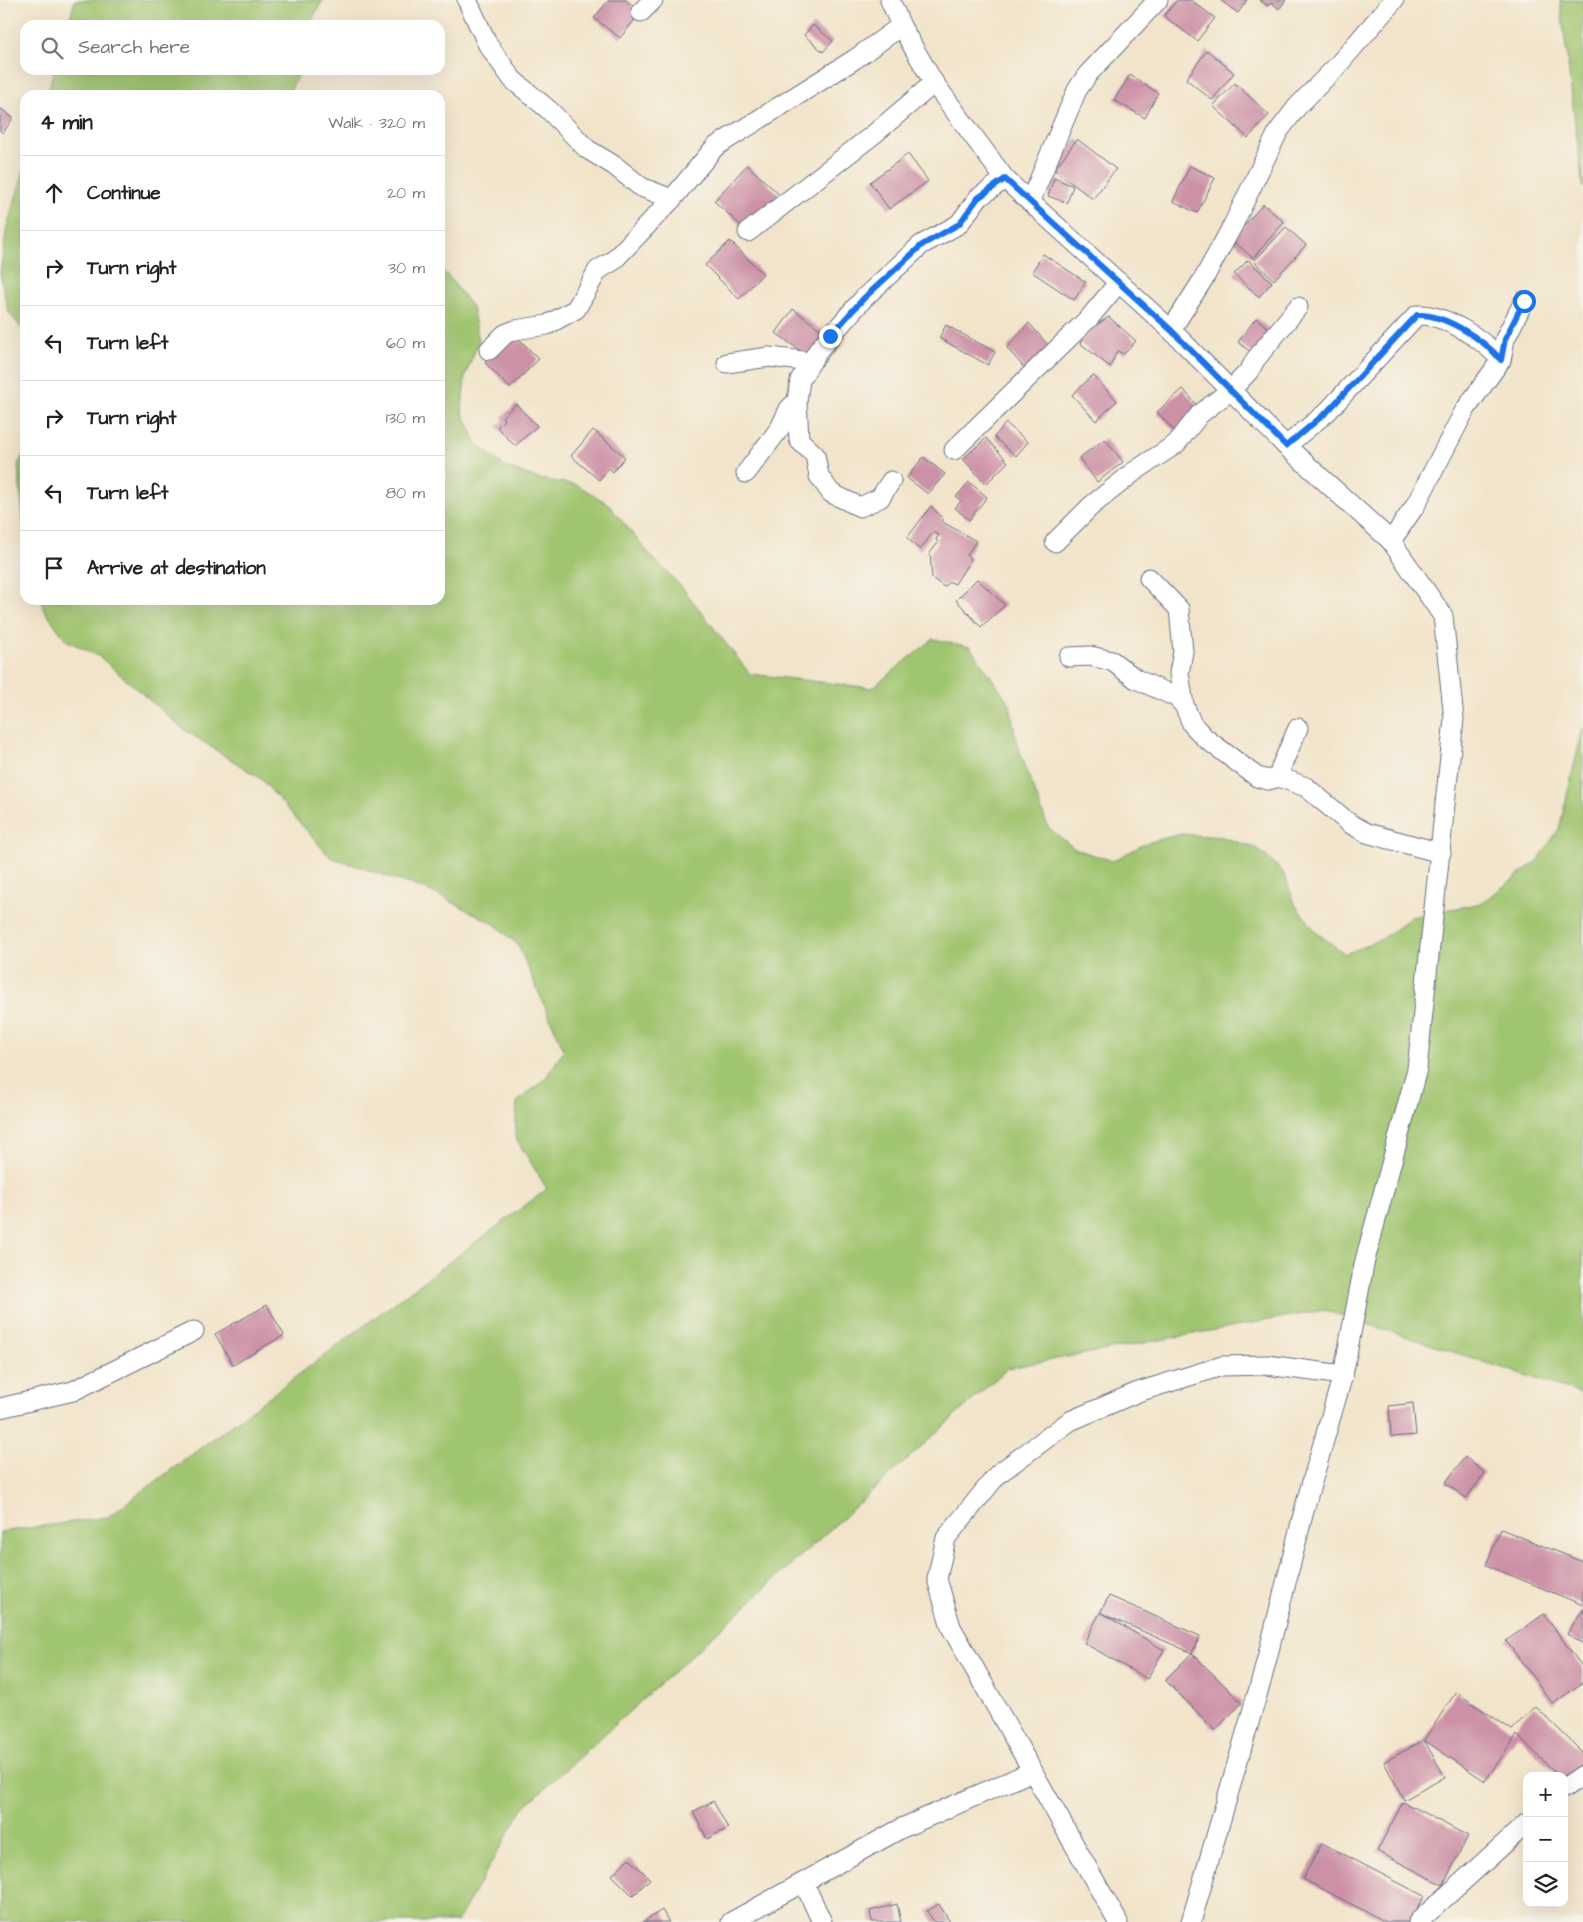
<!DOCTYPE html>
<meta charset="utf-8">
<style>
:root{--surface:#fff;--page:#f6f6f6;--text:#222;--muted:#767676;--line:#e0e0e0}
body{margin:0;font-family:"Architects Daughter",sans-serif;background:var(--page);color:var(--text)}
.controls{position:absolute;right:15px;bottom:15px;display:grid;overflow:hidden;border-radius:10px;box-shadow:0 5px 20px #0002}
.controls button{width:45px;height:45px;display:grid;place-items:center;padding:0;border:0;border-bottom:1px solid var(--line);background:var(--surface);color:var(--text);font:25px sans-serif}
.stop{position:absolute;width:15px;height:15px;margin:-11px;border:4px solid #1a73e8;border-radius:50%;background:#fff}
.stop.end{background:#1a73e8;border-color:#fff;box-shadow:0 1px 5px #0008}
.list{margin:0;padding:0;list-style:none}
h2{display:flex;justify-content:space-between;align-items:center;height:65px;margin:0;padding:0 20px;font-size:21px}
h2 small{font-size:16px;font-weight:400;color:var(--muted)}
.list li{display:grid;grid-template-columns:32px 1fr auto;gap:15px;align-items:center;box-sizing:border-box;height:75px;padding:0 20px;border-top:1px solid var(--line)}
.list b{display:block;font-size:19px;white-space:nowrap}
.list em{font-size:16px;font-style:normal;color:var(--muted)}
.icon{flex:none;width:28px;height:28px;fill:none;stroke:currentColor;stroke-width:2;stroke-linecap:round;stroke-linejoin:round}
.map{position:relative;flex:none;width:1583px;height:1922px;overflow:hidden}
.search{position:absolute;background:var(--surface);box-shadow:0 5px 20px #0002;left:20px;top:20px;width:425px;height:55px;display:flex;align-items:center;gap:12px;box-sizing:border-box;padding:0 18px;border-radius:15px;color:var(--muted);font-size:19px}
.panel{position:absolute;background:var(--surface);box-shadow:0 5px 20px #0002;left:20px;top:90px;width:425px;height:515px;border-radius:15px}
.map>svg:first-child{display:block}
</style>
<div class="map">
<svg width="1583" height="1922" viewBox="0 0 1583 1922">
<rect width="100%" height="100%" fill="#f7f3e8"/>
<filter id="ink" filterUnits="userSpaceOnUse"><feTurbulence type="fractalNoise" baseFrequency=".02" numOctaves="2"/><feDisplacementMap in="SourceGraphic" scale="10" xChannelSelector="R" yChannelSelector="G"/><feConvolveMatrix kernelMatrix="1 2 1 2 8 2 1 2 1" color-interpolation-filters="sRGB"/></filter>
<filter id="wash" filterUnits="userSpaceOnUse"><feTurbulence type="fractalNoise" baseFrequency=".0096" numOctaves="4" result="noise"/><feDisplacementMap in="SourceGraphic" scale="20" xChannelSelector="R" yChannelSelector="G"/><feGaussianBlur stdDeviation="1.12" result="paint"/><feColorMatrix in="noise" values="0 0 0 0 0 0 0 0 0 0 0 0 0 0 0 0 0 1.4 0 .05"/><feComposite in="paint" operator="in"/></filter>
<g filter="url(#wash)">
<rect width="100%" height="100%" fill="#f2e4ca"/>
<g fill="#a0c570" stroke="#5e7a67">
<path d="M75,0H323L309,25H68Z"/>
<path d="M1560,0H1583V188Z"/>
<path d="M54,70H300L288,95H47Z"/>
<path d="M25,167V333L8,311L0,273L7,226Z"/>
<path d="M440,268L450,278L472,307L479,341L465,376L462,411L477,444L505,467L539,479L577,485L607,503L651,556L680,585L750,674L872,688L933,639L970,647L1010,704L1016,741L1048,827L1075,849L1113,861L1146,843L1181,834L1222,837L1258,849L1283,872L1296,906L1317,933L1345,954L1382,939L1411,917L1482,903L1538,860L1559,829L1583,728V1394L1324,1310L1008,1368L523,1808L457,1922H0V1532L108,1517L547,1189L515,1137L517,1102L545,1079L564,1050L518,945L493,923L430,891L330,857L261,779L183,729L100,657L66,640L44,610L41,600H440Z"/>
<path d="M25,451V541L18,465Z"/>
</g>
<g id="blocks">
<g fill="#cc91a6">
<path d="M609,0H626L641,12L620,38L594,18Z"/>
<path d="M1177,0H1191L1215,18L1197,41L1164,16Z"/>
<path d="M1220,0H1247L1238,13Z"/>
<path d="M1260,0H1286L1279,9L1272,3L1267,6Z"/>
<path d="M813,25L833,41L823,52L804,35Z"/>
<path d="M1207,50L1234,73L1212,100L1186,79Z"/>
<path d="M1130,75L1158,93L1145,118L1114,100Z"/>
<path d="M1235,83L1269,115L1248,138L1213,106Z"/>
<path d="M0,108L13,118L3,133L0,131Z"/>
<path d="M1077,139L1116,169L1093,199L1054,170Z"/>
<path d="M908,154L928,181L889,209L870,182Z"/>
<path d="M747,165L781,196L748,232L714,201Z"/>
<path d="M1190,166L1215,178L1197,213L1173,201Z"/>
<path d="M1054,178L1073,186L1067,203L1048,196Z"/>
<path d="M1263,204L1284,222L1253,258L1232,240Z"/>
<path d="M1286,227L1306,245L1274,280L1254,261Z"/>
<path d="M730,241L763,274L739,299L705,265Z"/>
<path d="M1043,254L1086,282L1074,300L1032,272Z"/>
<path d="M1248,260L1272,282L1259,297L1234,274Z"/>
<path d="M793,309L839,343L821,366L776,333Z"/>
<path d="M1109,317L1136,341L1124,354L1117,351L1110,367L1080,343L1093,327Z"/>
<path d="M1256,318L1281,338L1262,361L1238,342Z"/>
<path d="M1029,323L1054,352L1034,379L1007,348Z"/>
<path d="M946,325L995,352L988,365L939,338Z"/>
<path d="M514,334L539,359L510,388L485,363Z"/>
<path d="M1093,375L1117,401L1096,421L1072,395Z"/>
<path d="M1183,389L1203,412L1177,434L1157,412Z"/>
<path d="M516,404L537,426L515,446L497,427L504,420L502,417Z"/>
<path d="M1006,423L1028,442L1016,456L994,437Z"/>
<path d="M593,430L625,457L613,472L609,468L599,480L571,456Z"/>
<path d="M986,438L1008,462L986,484L963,459Z"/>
<path d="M1105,439L1123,462L1097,482L1079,458Z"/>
<path d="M923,457L945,474L928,494L907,478Z"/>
<path d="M969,482L987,497L969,520L955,508L961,501L956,497Z"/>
<path d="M931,506L943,519L941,521L976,541L967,555L971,559L955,584L950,582L944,587L932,578L930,553L938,543L936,539L939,535L933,532L920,550L907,538Z"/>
<path d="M977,579L1005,605L981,627L956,600Z"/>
<path d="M267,1305L284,1335L233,1365L215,1334Z"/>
<path d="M1413,1403L1416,1435L1391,1437L1389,1406Z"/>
<path d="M1465,1457L1485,1473L1466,1498L1445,1483Z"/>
<path d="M1501,1529L1583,1562V1605L1486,1565Z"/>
<path d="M1109,1596L1200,1636L1192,1653L1101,1613L1164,1650L1147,1679L1084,1643Z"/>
<path d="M1583,1609V1644L1567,1634Z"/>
<path d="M1544,1614L1583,1668V1682L1553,1704L1506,1641Z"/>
<path d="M1192,1653L1242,1703L1215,1730L1165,1680Z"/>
<path d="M1456,1692L1512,1730L1535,1706L1583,1753V1781L1564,1780V1776H1559L1517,1735L1485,1781L1424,1740Z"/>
<path d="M1424,1740L1445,1777L1404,1800L1384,1762Z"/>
<path d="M713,1801L728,1828L707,1839L693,1812Z"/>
<path d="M1403,1802L1468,1836L1443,1885L1377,1851Z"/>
<path d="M1322,1843L1424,1896L1410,1922H1386L1303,1879Z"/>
<path d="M629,1858L650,1879L633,1896L612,1875Z"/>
<path d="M897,1904L901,1922H872L870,1911Z"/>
<path d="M939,1904L950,1922H934L927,1911Z"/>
<path d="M662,1910L669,1922H643Z"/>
</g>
</g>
</g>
<g filter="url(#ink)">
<use href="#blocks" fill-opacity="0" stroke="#666e84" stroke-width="1"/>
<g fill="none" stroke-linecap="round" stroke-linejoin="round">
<defs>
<g id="minor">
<path d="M467,0L488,45L513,80L549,110L587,149L615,166L641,187L672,199"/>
<path d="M890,0L901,26L934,83L1005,179L1171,330L1286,446L1391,541L1443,616L1454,719L1417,1069L1365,1260L1343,1375L1307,1499L1262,1678L1191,1922"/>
<path d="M641,12L653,0"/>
<path d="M1030,202L1077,90L1088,74L1158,0"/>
<path d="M748,232L874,134L934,83"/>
<path d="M1171,330L1204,278L1233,225L1278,132L1297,107L1337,66L1394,0"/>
<path d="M489,350L505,334L515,330L547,325L576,309L598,270L613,261L672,199L715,147L855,59L901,26"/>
<path d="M727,363L769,357L811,362"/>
<path d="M1286,446L1327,412L1417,315C1444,313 1484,340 1501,360"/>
<path d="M954,450L1090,317L1119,282"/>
<path d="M746,473L780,428L789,409L797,401"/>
<path d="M891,481L880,498L860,507L831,493L819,476L815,455L799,440L797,401L800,380L819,349L864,298L921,245L959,224L978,198L1005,179"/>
<path d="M1391,541L1415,506L1465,410L1501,360L1505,339L1524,301"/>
<path d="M1055,542L1091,506L1135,471L1176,444L1200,414L1231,390L1250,370L1255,360L1298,307"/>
<path d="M1149,578L1179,609L1183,652L1179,673L1184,705"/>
<path d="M1069,657L1090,656L1112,661L1136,679L1176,697L1184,705L1192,724L1205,738L1257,777L1268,780L1279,777L1306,787L1349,823L1367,833L1441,853"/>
<path d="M1279,777L1281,767L1298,728"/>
<path d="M0,1408L73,1391L194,1331"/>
<path d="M1564,1788L1583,1775"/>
<path d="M804,1883L822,1922"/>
<path d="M731,1922L902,1828L1033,1771"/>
<path d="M1118,1922L951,1627L937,1579L946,1538L998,1474L1070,1421L1138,1392L1222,1366L1267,1365L1343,1375"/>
<path d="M1418,1922L1527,1823"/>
</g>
</defs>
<use href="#minor" stroke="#666e84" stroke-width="21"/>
<use href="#minor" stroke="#fff" stroke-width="19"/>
</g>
</g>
<g fill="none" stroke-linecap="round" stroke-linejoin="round" filter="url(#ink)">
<path stroke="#1a73e8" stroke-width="6" d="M830,336L864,298L922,245L959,224L978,198L1005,179L1171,330L1286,446L1327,412L1417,315C1444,313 1484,340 1501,360L1505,339L1524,301"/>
</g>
</svg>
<div class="controls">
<button>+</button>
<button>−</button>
<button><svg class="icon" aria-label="layers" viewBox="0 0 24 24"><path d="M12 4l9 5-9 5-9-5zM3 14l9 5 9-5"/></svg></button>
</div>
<div class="stop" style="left:1524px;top:301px"></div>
<div class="stop end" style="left:830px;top:336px"></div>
<div class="search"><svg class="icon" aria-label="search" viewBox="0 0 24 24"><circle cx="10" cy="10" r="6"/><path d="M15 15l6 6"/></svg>Search here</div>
<section class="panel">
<h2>4 min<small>Walk · 320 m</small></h2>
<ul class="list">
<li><svg class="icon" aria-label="ahead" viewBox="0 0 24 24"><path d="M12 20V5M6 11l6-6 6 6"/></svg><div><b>Continue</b></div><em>20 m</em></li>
<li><svg class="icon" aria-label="right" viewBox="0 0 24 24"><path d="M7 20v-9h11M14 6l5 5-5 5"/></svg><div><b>Turn right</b></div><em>30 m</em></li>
<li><svg class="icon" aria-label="left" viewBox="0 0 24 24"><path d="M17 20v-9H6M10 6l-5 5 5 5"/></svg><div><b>Turn left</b></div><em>60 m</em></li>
<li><svg class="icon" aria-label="right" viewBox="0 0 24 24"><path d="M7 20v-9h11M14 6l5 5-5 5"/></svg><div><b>Turn right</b></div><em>130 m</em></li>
<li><svg class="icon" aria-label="left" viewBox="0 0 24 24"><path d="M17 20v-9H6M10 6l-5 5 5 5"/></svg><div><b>Turn left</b></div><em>80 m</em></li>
<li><svg class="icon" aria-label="arrive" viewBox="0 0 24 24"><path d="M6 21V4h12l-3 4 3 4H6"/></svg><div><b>Arrive at destination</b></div></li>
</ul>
</section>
</div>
